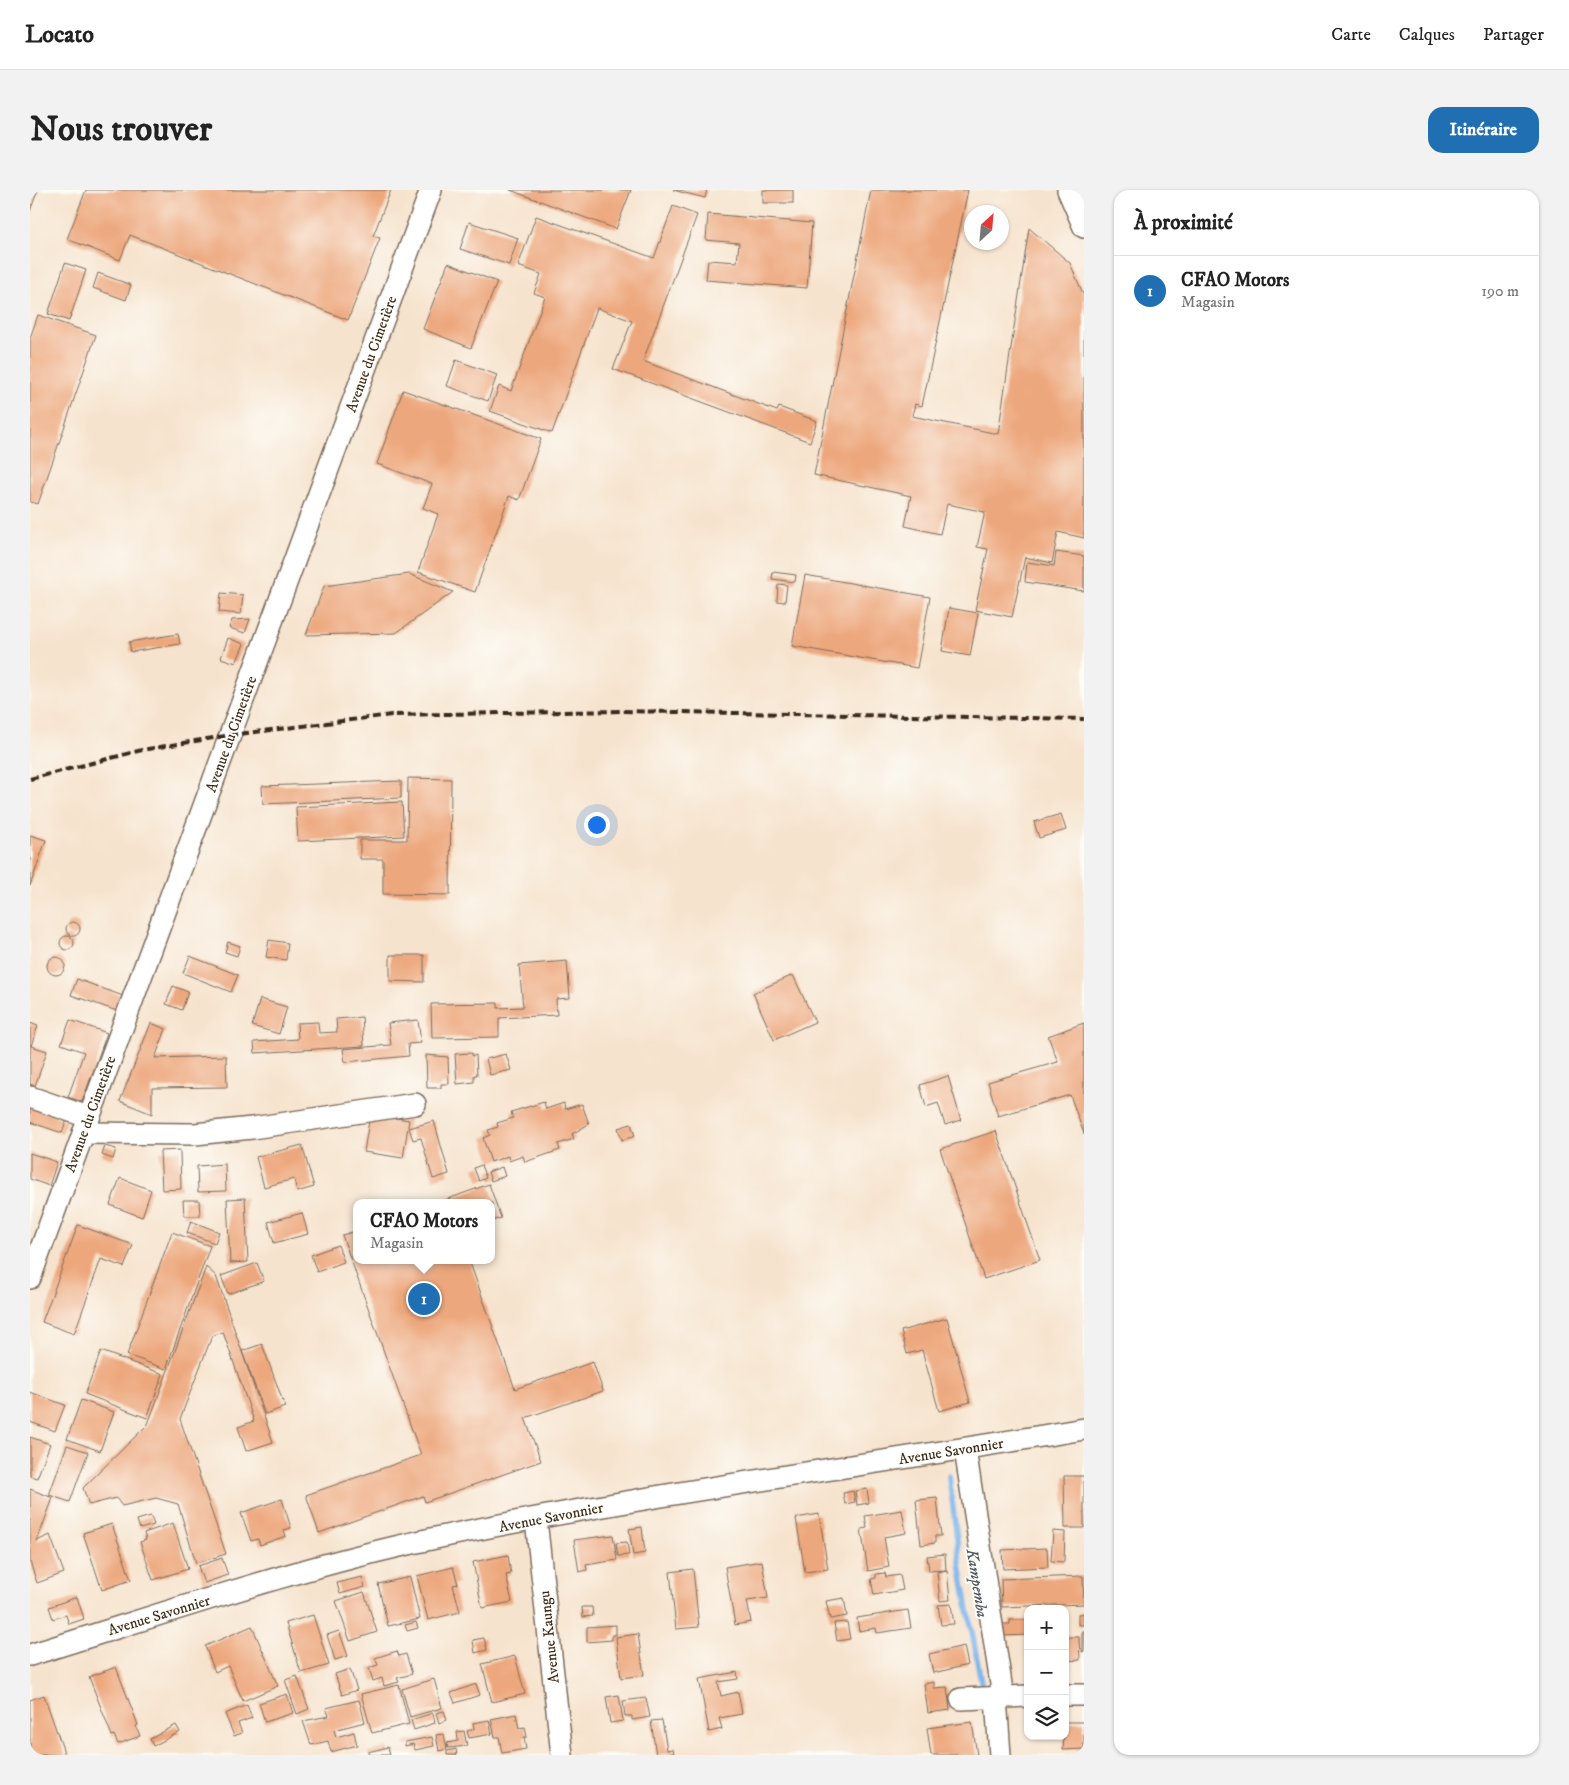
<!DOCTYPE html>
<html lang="fr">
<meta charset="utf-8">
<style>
:root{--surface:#fff;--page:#f2f2f2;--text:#222;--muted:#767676;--line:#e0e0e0;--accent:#1f6fb2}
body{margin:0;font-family:"IM FELL DW Pica",serif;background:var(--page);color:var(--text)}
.controls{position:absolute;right:15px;bottom:15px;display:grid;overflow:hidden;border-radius:10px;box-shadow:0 1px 4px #0004}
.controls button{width:45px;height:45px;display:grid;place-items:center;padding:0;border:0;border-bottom:1px solid var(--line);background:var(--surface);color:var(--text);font:25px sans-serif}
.compass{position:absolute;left:934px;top:15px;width:45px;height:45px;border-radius:50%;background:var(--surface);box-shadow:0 1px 4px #0004;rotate:26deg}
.you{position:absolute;left:566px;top:634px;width:18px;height:18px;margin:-12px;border:4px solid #fff;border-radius:50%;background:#1a73e8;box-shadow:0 0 0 8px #1a73e833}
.badge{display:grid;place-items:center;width:32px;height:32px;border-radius:50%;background:var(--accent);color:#fff;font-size:16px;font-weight:700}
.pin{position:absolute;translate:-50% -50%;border:2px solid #fff;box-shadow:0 1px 5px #0006}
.popup{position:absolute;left:323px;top:1009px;width:142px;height:65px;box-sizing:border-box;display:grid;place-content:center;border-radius:10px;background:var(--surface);filter:drop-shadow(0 1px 4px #0005);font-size:16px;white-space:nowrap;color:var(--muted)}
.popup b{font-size:19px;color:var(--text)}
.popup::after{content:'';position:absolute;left:50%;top:100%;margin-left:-10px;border:10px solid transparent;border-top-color:var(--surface)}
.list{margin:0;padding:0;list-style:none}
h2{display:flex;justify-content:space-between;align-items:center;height:65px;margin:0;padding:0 20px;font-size:21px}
h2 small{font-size:16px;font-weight:400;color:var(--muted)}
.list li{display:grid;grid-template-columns:32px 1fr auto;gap:15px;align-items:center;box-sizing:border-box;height:70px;padding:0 20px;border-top:1px solid var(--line)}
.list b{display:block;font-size:19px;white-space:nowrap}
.list p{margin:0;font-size:16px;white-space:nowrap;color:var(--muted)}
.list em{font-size:16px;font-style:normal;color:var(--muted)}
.icon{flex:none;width:28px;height:28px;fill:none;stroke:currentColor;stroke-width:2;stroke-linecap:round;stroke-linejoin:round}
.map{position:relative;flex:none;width:1054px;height:1565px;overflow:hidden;border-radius:15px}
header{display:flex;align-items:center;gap:30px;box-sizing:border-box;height:70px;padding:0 25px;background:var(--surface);border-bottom:1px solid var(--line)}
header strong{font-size:24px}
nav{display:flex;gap:28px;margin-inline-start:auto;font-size:18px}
.intro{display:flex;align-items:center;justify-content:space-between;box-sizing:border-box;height:120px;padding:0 30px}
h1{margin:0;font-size:35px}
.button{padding:12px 22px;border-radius:15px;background:var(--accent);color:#fff;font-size:18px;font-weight:700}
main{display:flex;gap:30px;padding:0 30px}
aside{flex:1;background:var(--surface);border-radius:15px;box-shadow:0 1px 4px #0004}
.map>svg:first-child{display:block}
</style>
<header>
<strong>Locato</strong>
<nav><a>Carte</a><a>Calques</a><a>Partager</a></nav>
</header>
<div class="intro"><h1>Nous trouver</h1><a class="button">Itinéraire</a></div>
<main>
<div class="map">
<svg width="1054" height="1565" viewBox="0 0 1054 1565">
<rect width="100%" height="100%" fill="#fdfcf7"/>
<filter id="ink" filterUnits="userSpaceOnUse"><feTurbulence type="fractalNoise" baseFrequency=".02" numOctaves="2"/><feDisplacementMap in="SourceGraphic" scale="10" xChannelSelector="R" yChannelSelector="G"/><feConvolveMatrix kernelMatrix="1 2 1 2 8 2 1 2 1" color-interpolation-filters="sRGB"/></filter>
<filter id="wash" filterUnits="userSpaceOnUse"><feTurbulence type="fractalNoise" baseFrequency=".0096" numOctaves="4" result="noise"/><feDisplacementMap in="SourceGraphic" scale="20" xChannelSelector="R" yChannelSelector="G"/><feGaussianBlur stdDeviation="1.12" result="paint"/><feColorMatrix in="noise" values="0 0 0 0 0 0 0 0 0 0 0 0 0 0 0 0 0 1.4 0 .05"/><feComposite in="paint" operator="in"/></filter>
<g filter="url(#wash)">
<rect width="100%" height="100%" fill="#f6e3cd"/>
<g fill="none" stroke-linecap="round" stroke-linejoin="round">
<g stroke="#77b1e8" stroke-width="5.5">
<path d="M919,1286L931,1380L953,1503"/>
<path d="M955,1514L958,1532"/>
</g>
</g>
<g id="blocks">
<g fill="#eda77d">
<path d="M0,0H8L0,21Z"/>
<path d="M56,0H361L343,46L350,48L318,130L100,45L90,70L37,49Z"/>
<path d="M480,0H601L586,39Z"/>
<path d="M643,0H677L675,8Z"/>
<rect x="733" y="0" width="30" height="13"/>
<path d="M841,0H938L892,216L885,214L882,226L968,244L999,38L1040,73L1054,106V348L1028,342L1022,373L995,367L982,427L945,420L958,359L947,357L955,322L917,314L910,344L875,336L881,306L784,285Z"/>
<path d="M643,16L667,25L613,171L747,221L749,217L787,231L780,252L583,179L602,131L567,118L522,243L460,221L469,196L481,201L515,107L504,103L511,84L488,76L506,26L624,68Z"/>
<path d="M678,24L782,33L777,98L676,90L678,70L707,72L709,53L676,50Z"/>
<path d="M439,32L488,48L479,75L430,59Z"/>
<path d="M35,73L56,80L39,131L18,124Z"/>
<path d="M418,73L467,92L441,158L393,139Z"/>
<path d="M68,83L101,95L96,110L63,98Z"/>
<path d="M8,125L66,145L8,314L0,312V148Z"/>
<path d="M426,170L467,185L458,211L417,196Z"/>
<path d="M373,200L511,249L489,310L479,306L445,402L388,382L408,324L393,318L402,294L347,274Z"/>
<path d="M1026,362L1054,366V401L995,392L997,372L1024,376Z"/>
<path d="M743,382L766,385L765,392L742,389Z"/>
<path d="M379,384L423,402L366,443L276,445L294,396Z"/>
<path d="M775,385L900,407L887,478L762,456Z"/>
<path d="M748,394L757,395L755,412L747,411Z"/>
<path d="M191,403L213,405L211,424L189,422Z"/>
<path d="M919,418L948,423L940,466L912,461Z"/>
<path d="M220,429L215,443L199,438L202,430Z"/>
<path d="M148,444L150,454L101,462L99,452Z"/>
<path d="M198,448L214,454L206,473L191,468Z"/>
<path d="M378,588L421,589L420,705L353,704V669H330V650H377Z"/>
<path d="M371,591V608L233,614L232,596Z"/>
<path d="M372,612L374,646L268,651L266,617Z"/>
<path d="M1031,624L1036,640L1009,648L1004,632Z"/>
<path d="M0,645L16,650L0,696Z"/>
<circle cx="43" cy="739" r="7"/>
<circle cx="37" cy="753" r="7"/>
<path d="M239,750L258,753L256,770L236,767Z"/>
<path d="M198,752L210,756L207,766L195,762Z"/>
<path d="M360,765H394V792L360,791Z"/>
<path d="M160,766L208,785L201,802L153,783Z"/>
<circle cx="26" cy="776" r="9"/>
<path d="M537,771L540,808L526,809L527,825L469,828V847L402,848L401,814L468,813V818L493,817L489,775Z"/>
<path d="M763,785L785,832L744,850L723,803Z"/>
<path d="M47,789L93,806L87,821L41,805Z"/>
<path d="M143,796L158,802L152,820L136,814Z"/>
<path d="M230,809L257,817L249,844L222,836Z"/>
<path d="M332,827L334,856L225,863L224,852L268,849L267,833L288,832L289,843L307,842L306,829Z"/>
<path d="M40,830L77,843L52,912L38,907L54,862L31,854Z"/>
<path d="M388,830L391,853L378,854L379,866L315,872L313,859L361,855L358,833Z"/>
<path d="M0,833L8,836L1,856L17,861L5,896L0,894Z"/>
<path d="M121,833L136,839L125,868L196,866L197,897L122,898V924L90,911Z"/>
<path d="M1054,833V944L1040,905L968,926L958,892L1028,872L1018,846Z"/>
<path d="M442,863V866L446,865L447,885H444V892L427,894L425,864Z"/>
<path d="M476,864L481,880L460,885L456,869Z"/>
<path d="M396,865L418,867L419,894H411V898H397Z"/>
<path d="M918,886L931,930L915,935L908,913L896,917L890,895Z"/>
<path d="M514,912L516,919L534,913L535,919L552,914L559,934L542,944L544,949L528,954L530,960L495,972L493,966L479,971L478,966L461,972L453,948L460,945L458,940L468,937L467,933L483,928L481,922Z"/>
<path d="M0,917L37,930L32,943L0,932Z"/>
<path d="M340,924L379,930L373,968L334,962Z"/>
<path d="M404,931L419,984L403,989L391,948L383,950L379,938Z"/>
<path d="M601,934L605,946L592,950L588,938Z"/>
<path d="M966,941L1010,1070L954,1089L910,959Z"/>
<path d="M272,955L284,997L267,1002L264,989L234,997L226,967Z"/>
<path d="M75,956L86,959L83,969L72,965Z"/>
<path d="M150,960L151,999L132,1000L130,961Z"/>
<path d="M0,963L27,972L19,996L0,989Z"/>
<path d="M195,974L196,1001L168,1002L167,976Z"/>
<path d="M451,975L456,988L449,991L444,978Z"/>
<path d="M472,977L475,986L461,991L458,982Z"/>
<path d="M90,988L121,1000L112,1027L80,1015Z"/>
<path d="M459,994L471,1028L462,1031V1013H407Z"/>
<path d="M215,1008L218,1072L200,1073L197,1009Z"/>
<path d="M153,1010H169L170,1026H154Z"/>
<path d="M272,1023L278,1044L244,1053L238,1032Z"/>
<path d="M161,1031L189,1042L185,1053L157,1043Z"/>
<path d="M48,1035L103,1055L94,1077L71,1069L44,1144L12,1132Z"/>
<path d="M326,1041V1070H439L485,1199L563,1172L573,1201L495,1228L511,1271L395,1312L393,1306L289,1343L276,1305L391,1265L312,1045Z"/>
<path d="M142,1042L180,1056L136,1179L97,1165Z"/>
<path d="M308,1055L314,1072L287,1082L281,1065Z"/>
<path d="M227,1073L234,1091L198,1104L191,1086Z"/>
<path d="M176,1077L186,1086L243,1252L216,1261L208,1237L224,1231L193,1142L182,1146L150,1229L196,1364L166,1373L148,1314L126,1308L92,1316L86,1308L59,1315L53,1298L118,1234Z"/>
<path d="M917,1128L940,1212L909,1221L892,1160L877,1164L871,1141Z"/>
<path d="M232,1154L255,1217L235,1224L212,1161Z"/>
<path d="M71,1161L133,1184L117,1228L55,1204Z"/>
<path d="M0,1202L35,1215L25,1241L0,1232Z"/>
<path d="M51,1210L84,1222L70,1261L37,1249Z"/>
<path d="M0,1247L20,1254L7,1288L0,1286Z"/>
<path d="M37,1255L58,1262L40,1312L19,1305Z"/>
<path d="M1034,1286H1054V1338H1035Z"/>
<path d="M0,1299L23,1308L7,1351L20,1345L34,1383L7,1393L0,1372Z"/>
<path d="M837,1299L839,1313L827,1315L825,1301Z"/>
<path d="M823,1301L825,1312L815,1314L813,1303Z"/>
<path d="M907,1308L911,1346H905V1353L891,1355L886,1310Z"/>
<path d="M252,1309L261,1338L254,1340L256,1346L230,1355L228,1349L221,1351L211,1323Z"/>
<path d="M872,1320L876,1343L854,1347L859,1377L838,1381L831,1339L837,1338L835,1326Z"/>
<path d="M789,1324L798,1379L775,1382L766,1328Z"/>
<path d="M121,1326L124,1335L110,1339L107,1330Z"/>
<path d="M143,1333L158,1379L123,1390L110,1352L116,1350L114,1343Z"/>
<path d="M82,1334L101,1390L72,1400L53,1343Z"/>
<path d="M612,1337L615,1363L603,1365L599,1339Z"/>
<path d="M1023,1341L1035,1342L1034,1372L1021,1371Z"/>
<path d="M583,1345L587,1370L556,1375L557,1380L549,1382L544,1350Z"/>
<path d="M597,1352L599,1365L588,1366L586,1353Z"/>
<path d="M1017,1358L1018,1377L973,1379L972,1360Z"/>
<path d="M915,1364L916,1380L899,1381L897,1366Z"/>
<path d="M478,1365L481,1384L476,1385L482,1412L452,1418L443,1372Z"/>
<path d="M192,1368L198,1385L174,1393L168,1376Z"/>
<path d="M732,1371L738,1408L717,1411L721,1432L705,1435L695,1377Z"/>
<path d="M423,1377L428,1394L423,1395L430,1422L398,1430L387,1386Z"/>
<path d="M663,1379L669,1437L646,1439L640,1382Z"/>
<path d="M917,1380L920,1410L910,1411L907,1382Z"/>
<path d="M855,1383L856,1387L870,1385L873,1400L844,1405L841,1389L846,1388V1384Z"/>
<path d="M1053,1386L1054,1414L972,1417L971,1389Z"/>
<path d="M332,1387L335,1397L310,1404L307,1393Z"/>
<path d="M380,1387L390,1429L358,1436L348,1394Z"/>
<path d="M334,1402L347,1442L320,1451L306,1411Z"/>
<path d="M47,1407L54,1429L39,1434L36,1425L23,1429L19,1417Z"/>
<path d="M814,1408L817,1426L800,1429L796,1411Z"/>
<path d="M921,1414L924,1434L911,1435L908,1415Z"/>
<path d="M552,1417H562L563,1426L553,1427Z"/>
<path d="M878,1420L881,1438L847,1443L846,1438L829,1441L827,1428Z"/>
<path d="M1054,1423V1435H1048V1424Z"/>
<path d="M283,1425L299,1475L271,1483L256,1433Z"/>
<path d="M980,1430H998V1445L972,1446L971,1434H980Z"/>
<path d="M386,1432L388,1438L377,1441L375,1435Z"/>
<path d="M817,1432L820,1449L807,1451L804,1433Z"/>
<path d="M586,1435V1445H582V1450L557,1452V1437Z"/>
<path d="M222,1436L248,1496L213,1511L198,1476L185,1482L175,1456Z"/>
<path d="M309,1441L318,1466L305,1470L297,1445Z"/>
<path d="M1052,1441H1054V1461L1052,1462Z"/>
<path d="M608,1444L614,1485L591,1488L586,1447Z"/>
<path d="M1035,1447H1049L1050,1470L1035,1471Z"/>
<path d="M454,1448L457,1460L445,1463L443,1450Z"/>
<path d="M934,1456L938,1475L903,1483L899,1464Z"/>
<path d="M367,1461L369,1466L376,1464L382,1484L367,1488L369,1492L354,1496L352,1488L343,1491L339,1478L348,1475L345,1468Z"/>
<path d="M485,1466L495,1504L462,1512L452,1474Z"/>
<path d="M86,1477L108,1535L106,1536L110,1546L88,1554L84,1545L82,1546L59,1487Z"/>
<path d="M320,1479L327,1500L312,1505L305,1484Z"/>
<path d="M707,1482L708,1489L688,1492L691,1506L708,1502L712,1524L689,1528L692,1539L679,1542L669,1489Z"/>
<path d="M267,1486L279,1519L267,1524L255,1490Z"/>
<path d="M404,1489L412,1518L380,1527L372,1499Z"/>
<path d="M904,1492V1498L917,1497L920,1520L898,1523L894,1494Z"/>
<path d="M446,1494L450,1505L425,1513L421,1503Z"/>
<path d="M369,1495L379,1534L342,1543L331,1504Z"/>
<path d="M257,1504L263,1523L235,1532L229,1513Z"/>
<path d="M14,1505L35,1565H0V1510Z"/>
<path d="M589,1505L593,1531L580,1533L576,1507Z"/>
<path d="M616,1508L620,1527L602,1530V1526H595L593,1511Z"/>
<path d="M329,1510L335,1532L304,1540L306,1547L324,1542L327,1555L301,1562L298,1551L281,1555L273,1531L299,1526L296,1518Z"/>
<path d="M217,1515L222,1528L208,1533L212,1543L204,1546L195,1524Z"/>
<path d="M414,1521L417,1530L409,1533L406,1523Z"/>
<path d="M403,1523L405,1533L384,1540L381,1530Z"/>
<path d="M486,1524L489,1538L495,1537L497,1547H494L496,1559L472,1563L469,1547H465L461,1529Z"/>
<path d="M459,1530L462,1544L439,1548L437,1541L444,1539L443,1533Z"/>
<path d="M632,1530L637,1560L643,1559L644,1563L626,1565L621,1531Z"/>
<path d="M942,1532L947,1565H901L897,1538Z"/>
<path d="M1035,1532H1054V1559L1033,1560Z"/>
<path d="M146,1535L150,1542L123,1556L120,1549Z"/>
<path d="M434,1541L437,1556L418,1558L417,1553L428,1551L427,1542Z"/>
<path d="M414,1544L417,1559L409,1561L406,1545Z"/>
<path d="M402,1547L404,1556L385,1560L383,1554L375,1556V1552Z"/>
<path d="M358,1557L360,1565H339L338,1562Z"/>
<path d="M426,1559L427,1565H417V1561Z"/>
</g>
</g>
</g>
<g filter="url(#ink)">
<use href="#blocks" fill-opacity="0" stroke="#7c6b5b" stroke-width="1"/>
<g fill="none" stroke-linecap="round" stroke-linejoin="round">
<defs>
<g id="minor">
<path d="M1038,0L1054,37"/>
<path d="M0,907L58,927"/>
<path d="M53,943L165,944L222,938L385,914"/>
<path d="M0,1088L401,0"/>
<path d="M935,1259L973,1507"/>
<path d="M506,1330L532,1565"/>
<path d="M0,1465C133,1424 265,1378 401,1349C617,1303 837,1276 1054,1239"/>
<path d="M1035,1505H1054"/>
<path d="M966,1508L970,1565"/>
<path d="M931,1509L998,1506"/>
</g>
</defs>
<use href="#minor" stroke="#7c6b5b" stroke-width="24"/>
<use href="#minor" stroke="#fff" stroke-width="21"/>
<path stroke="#3b2a1e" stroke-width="4" stroke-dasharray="8 4" stroke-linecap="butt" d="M0,589L112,560L201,545L361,525L590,521L1054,529"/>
</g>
</g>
<g text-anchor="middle" stroke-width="4" stroke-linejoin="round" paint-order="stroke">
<g font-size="15" fill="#3b2a1e" stroke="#fdfcf7">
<text transform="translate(341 164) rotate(-70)" y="5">Avenue du Cimetière</text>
<text transform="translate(201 544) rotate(-70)" y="5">Avenue du Cimetière</text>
<text transform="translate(60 924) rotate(-70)" y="5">Avenue du Cimetière</text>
<text transform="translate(921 1261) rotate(-9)" y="5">Avenue Savonnier</text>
<text transform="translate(521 1327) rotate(-11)" y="5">Avenue Savonnier</text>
<text transform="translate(129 1425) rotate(-17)" y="5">Avenue Savonnier</text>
<text transform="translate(519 1447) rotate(-96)" y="5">Avenue Kaungu</text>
</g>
<g font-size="16" font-style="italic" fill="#505965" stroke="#fdfcf7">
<text transform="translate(948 1393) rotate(81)" y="6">Kampemba</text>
</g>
</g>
</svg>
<div class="controls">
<button>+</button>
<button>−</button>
<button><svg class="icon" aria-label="layers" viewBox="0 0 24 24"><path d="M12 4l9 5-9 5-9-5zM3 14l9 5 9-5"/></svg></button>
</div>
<svg class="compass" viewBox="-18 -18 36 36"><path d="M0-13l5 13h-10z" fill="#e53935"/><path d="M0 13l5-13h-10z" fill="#767676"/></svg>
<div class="you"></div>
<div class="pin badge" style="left:394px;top:1109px">1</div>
<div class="popup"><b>CFAO Motors</b>Magasin</div>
</div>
<aside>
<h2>À proximité<small></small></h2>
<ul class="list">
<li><span class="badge">1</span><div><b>CFAO Motors</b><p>Magasin</p></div><em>190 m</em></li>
</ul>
</aside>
</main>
